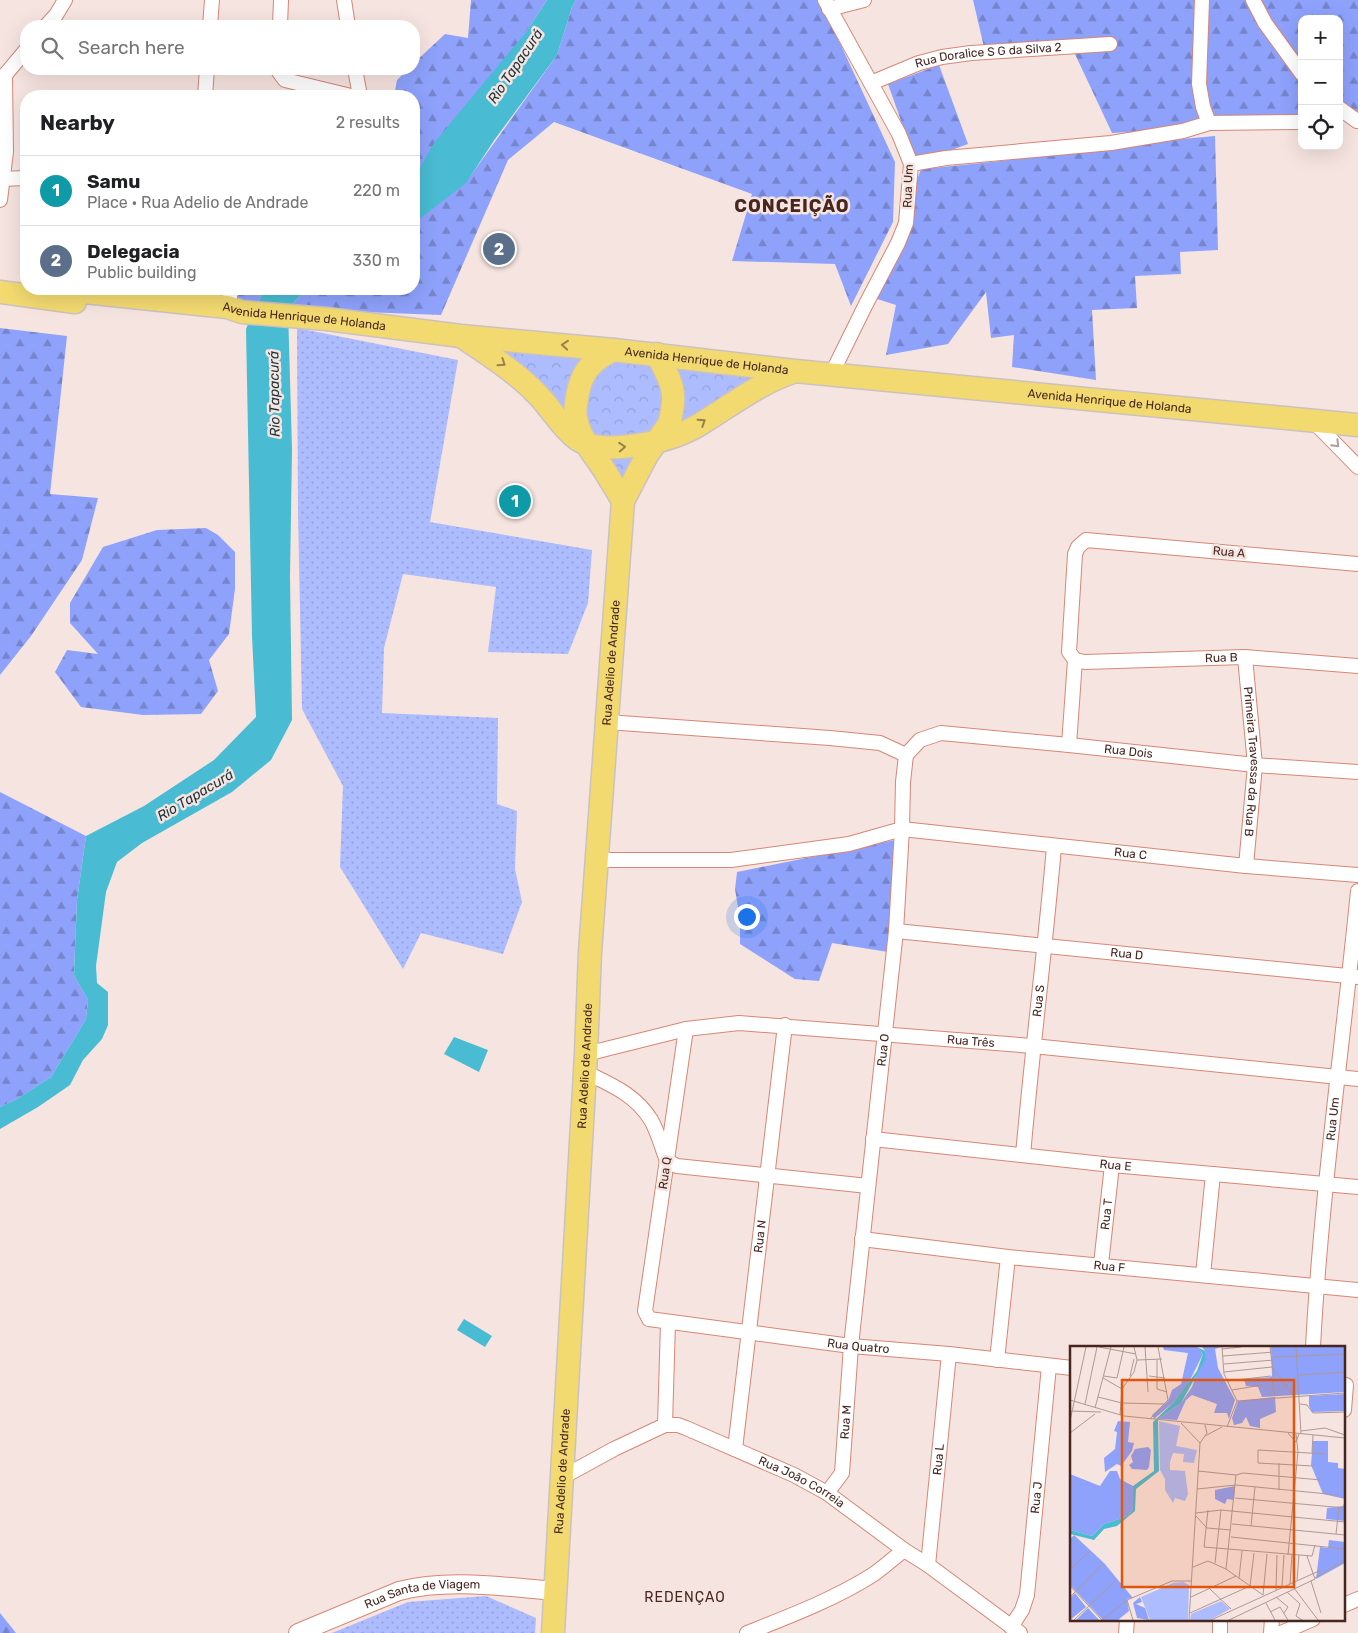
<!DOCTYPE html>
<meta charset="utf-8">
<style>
:root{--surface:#fff;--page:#f6f6f6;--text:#202124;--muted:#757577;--line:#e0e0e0;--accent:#448896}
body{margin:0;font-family:Rubik,sans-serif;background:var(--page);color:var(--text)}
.controls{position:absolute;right:15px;top:15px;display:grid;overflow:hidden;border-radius:10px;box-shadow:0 5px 20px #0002}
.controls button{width:45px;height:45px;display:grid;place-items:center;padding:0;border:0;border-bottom:1px solid var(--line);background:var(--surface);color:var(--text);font:25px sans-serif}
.you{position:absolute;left:746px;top:916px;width:18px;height:18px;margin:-12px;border:4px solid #fff;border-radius:50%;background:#1a73e8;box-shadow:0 0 0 8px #1a73e833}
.badge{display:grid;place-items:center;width:32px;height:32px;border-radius:50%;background:var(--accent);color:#fff;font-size:16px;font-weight:700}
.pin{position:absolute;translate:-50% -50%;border:2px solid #fff;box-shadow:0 1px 5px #0006}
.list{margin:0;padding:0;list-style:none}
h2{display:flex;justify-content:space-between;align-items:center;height:65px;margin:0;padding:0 20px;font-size:21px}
h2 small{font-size:16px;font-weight:400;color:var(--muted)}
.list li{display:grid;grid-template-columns:32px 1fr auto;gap:15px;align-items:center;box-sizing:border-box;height:70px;padding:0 20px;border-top:1px solid var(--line)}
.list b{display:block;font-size:19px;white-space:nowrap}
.list p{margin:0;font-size:16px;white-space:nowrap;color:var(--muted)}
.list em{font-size:16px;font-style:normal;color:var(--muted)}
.icon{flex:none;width:28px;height:28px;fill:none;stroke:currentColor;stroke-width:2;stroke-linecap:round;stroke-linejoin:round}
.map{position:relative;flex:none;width:1358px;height:1633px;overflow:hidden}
.search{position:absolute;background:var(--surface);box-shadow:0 5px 20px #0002;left:20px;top:20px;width:400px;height:55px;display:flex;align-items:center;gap:12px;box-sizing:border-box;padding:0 18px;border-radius:20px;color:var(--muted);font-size:19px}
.panel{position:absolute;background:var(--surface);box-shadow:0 5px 20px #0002;left:20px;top:90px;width:400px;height:205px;border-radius:20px}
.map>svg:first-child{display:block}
</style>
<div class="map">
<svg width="1358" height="1633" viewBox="0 0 1358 1633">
<defs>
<pattern id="grass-dots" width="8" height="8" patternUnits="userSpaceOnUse" patternTransform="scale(1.25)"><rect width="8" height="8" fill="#acbcfe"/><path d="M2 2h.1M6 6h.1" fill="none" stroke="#95a1d9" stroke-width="1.8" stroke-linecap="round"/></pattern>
<pattern id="forest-firs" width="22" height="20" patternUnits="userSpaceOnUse" patternTransform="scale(1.25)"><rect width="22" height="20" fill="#8ea2fc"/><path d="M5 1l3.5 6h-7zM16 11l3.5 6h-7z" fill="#7684cb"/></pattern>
<pattern id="park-crowns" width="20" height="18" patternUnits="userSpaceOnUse" patternTransform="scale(1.25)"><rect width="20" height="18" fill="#acbcfe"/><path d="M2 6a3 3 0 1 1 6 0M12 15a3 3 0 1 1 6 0" fill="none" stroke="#95a1d9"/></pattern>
</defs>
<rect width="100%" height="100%" fill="#f6e4e0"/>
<g fill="url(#grass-dots)">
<path d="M297,328L458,360L430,522L592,550L588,603L568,654L488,652L496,587L403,574L384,648L382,713L498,718L497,804L517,811L515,869L522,902L503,954L421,933L403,969L340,867L343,786L302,709L298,512Z"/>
<path d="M486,1596L536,1618L535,1633H332L408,1602Z"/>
</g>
<g fill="url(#forest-firs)">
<path d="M471,0H547L526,32L414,178V96H394L397,80L408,69H414V63L445,34L468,38Z"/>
<path d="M576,0H820L895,162L893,222L851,306L835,264L732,261L752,194L554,122L508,160L441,315L288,309L306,289H414V222L469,178L557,55L572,7Z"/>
<path d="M973,0H1358V119L1339,120V19H1302V122L1112,133L1075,54L984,47Z"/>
<path d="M939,65L968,144L916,163L888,84Z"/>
<path d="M1215,136L1218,250L1180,252L1181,274L1135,276L1137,308L1092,310L1096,380L1012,367L1014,335L991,338L986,292L948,344L886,355L896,305L874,298L921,169C1019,161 1116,144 1215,136Z"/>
<path d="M236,289H265L255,307L231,305Z"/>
<path d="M0,328L67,336L50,494L98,498L82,560L31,636L0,675Z"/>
<path d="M206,528L218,535L235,552V589L229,634L209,660L218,691L201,714L143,715L81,707L55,672L67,650L98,654L70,623V603L103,547L157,530Z"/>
<path d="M0,792L86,836L77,900L74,975L88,1000L86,1019L51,1077L17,1099L0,1107Z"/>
<path d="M895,840L888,952L832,943L819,981L795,979L740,944V920L735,889L737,872Z"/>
<path d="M0,1613L16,1633H0Z"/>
</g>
<g fill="url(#park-crowns)">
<path d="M489,342L603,352L577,373V430Z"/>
<path d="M642,357L663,371L671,388L655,440L591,436L581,397L602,361Z"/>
<path d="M666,367L784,373L674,433Z"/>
<path d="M653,446L622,493L593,450Z"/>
</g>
<g fill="#49bbd2">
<path d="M547,0H576L572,7L557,55L495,139L466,183L414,223V178L434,143L526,32Z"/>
<path d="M265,289H306L288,309L292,450L290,576L292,720L271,760L232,792L142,843L117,862L106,892L96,966L97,983L108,992V1025L102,1039L83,1060L70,1085L38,1107L0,1129V1107L17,1099L51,1077L86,1019L88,1000L74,975L77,900L86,836L144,806L214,760L256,717L252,636L246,329L255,307Z"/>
<path d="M454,1037L488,1050L479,1072L444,1054Z"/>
<path d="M464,1319L492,1336L485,1347L457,1330Z"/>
</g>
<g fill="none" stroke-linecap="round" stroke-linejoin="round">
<defs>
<g id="minor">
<path d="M344,0L348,26"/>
<path d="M825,0L899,134L911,164L906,223L898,243L866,304L831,375"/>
<path d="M1202,0L1199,84L1203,107L1209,123"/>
<path d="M1253,0L1265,23L1302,74"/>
<path d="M829,9L864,0"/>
<path d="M46,26L56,15L65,0"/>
<path d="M210,26L212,0"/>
<path d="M280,26L281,0"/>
<path d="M279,69V72L285,80L351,96"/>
<path d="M355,69L360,96"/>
<path d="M5,75L26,50"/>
<path id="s1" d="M871,83L919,63L942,57L971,53L1110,44"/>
<path d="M205,96L207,69"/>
<path d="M1339,108L1357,121"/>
<path d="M911,164L946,158L1111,143L1183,131L1209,123L1302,122"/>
<path d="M0,179L26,178"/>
<path d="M0,200L6,152L5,75"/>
<path d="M227,307L232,289"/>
<path d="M1314,422L1358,467"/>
<path id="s2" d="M1358,564L1086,540L1078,547L1075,554L1069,652L1075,660L1085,662L1245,657L1358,666"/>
<path id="s3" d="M1245,657L1255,765L1246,866"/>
<path d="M607,722L830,738L880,743L906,755"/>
<path d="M1069,745L1075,660"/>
<path id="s4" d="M906,755L920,740L941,733L1069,745L1255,765L1358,772"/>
<path id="s5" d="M597,860H731L849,844L902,829L1246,866L1358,875"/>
<path id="s6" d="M896,931L1358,977"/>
<path id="s7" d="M686,1029L645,1311L649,1319L851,1346L949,1354L1072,1368"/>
<path id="s8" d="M586,1054L686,1029L739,1023L1033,1046L1358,1079"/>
<path d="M585,1072C611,1085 635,1094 651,1120C658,1132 662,1148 667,1161L677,1166L868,1186"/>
<path id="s9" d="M873,1139L1112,1165L1358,1187"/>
<path id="s10" d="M1023,1155C1032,1052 1045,950 1054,847"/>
<path id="s11" d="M862,1239L1008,1257L1358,1290"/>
<path id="s12" d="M1101,1264L1112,1165"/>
<path d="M1203,1275L1213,1174"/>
<path id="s13" d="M1313,1347C1321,1195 1343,1043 1358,891"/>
<path d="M997,1360L1008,1257"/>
<path d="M1344,1410L1346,1385"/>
<path d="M665,1425L668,1322"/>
<path id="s14" d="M735,1449L785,1025"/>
<path id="s15" d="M561,1478L614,1449L665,1425H678L686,1428L794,1475L827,1493L904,1550L928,1565L1020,1633"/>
<path id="s16" d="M827,1493L842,1473L851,1346L896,931L902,829L903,782L906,755"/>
<path id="s17" d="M928,1565L949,1354"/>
<path d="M1344,1605L1358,1599"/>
<path id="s18" d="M1011,1627L1022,1610L1027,1595L1049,1366"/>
<path d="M747,1633C790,1616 835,1599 874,1574C884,1567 894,1558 904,1550"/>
<path d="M1126,1633L1127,1619"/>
<path d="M1220,1633V1619"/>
<path d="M1271,1633L1272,1619"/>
<path d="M1281,1633L1313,1619"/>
</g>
<g id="tertiary">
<path id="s19" d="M298,1633L399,1591C449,1578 504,1587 555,1591"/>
</g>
<g id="primary">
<path id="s20" d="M56,289L227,307L242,312L327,319L461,336L614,350L795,371L1358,425"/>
<path d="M0,292L75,302"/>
<path d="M464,338C491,356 517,373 539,396C552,410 562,428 577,439C590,448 605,448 621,447C646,445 674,439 697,426C729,407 757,384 793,372"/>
<path d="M614,350C596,358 584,368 579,388C577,397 574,408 576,418C580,439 594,454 605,471C611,481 617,491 623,501"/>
<path id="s21" d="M553,1633L586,1054L590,952L623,501L647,455L669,424C678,391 672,384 657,354"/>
</g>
</defs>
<use href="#minor" stroke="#d68775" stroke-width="16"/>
<use href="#tertiary" stroke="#d68775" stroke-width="20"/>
<use href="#primary" stroke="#cbc2c0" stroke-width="25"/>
<use href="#minor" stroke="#fff" stroke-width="14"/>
<use href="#tertiary" stroke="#fff" stroke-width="18"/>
<use href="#primary" stroke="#f3da70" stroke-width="22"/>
</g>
<defs><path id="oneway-chevron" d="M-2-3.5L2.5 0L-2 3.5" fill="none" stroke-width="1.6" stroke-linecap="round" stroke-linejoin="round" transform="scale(1.25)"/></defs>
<g stroke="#9c8048">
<use href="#oneway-chevron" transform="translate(565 345) rotate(-175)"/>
<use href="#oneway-chevron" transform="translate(502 363) rotate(34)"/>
<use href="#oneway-chevron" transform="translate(702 422) rotate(-33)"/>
<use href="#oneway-chevron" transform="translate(622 447) rotate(-4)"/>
</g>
<use stroke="#ac9d9a" href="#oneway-chevron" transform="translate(1336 444) rotate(46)"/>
<g text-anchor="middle" stroke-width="5" stroke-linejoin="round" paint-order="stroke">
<g font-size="12" fill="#46261f" stroke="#f6e4e0">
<text dy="4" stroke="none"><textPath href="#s1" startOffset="122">Rua Doralice S G da Silva 2</textPath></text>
<text transform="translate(908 186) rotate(-88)" y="4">Rua Um</text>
<text dy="4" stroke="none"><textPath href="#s20" startOffset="250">Avenida Henrique de Holanda</textPath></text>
<text dy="4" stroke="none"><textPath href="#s20" startOffset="655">Avenida Henrique de Holanda</textPath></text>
<text dy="4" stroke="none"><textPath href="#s20" startOffset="1060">Avenida Henrique de Holanda</textPath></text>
<text transform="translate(1229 552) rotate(5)" y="4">Rua A</text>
<text dy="4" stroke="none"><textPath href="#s2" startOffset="546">Rua B</textPath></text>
<text dy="4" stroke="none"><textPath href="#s21" startOffset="972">Rua Adelio de Andrade</textPath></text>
<text dy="4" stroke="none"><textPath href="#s4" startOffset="231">Rua Dois</textPath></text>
<text dy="4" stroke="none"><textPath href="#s3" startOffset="105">Primeira Travessa da Rua B</textPath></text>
<text dy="4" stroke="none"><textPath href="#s5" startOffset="538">Rua C</textPath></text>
<text dy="4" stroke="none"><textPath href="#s6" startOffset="232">Rua D</textPath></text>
<text dy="4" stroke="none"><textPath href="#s10" startOffset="155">Rua S</textPath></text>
<text dy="4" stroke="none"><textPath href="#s8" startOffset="389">Rua Três</textPath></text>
<text dy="4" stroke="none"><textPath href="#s16" startOffset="450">Rua O</textPath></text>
<text dy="4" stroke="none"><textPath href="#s21" startOffset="568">Rua Adelio de Andrade</textPath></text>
<text dy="4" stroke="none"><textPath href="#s13" startOffset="229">Rua Um</textPath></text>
<text dy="4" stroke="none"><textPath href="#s9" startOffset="244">Rua E</textPath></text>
<text transform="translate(665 1173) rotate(-82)" y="4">Rua Q</text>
<text dy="4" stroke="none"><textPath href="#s12" startOffset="50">Rua T</textPath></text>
<text dy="4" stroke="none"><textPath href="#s14" startOffset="214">Rua N</textPath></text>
<text dy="4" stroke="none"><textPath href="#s11" startOffset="249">Rua F</textPath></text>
<text dy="4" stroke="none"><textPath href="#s7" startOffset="505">Rua Quatro</textPath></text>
<text dy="4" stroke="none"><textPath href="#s16" startOffset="76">Rua M</textPath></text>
<text dy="4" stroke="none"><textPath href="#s17" startOffset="106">Rua L</textPath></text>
<text dy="4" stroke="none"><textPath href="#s21" startOffset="162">Rua Adelio de Andrade</textPath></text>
<text dy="4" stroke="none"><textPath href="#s15" startOffset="266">Rua João Correia</textPath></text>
<text dy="4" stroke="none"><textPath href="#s18" startOffset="134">Rua J</textPath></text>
<text dy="4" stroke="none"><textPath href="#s19" startOffset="132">Rua Santa de Viagem</textPath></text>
</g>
<g font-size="14" font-style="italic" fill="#1b343a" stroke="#f6e4e0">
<text transform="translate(515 66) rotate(-56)" y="5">Rio Tapacurá</text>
<text transform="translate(274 394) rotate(-91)" y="5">Rio Tapacurá</text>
<text transform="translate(195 795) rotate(-31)" y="5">Rio Tapacurá</text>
</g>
<g font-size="14" letter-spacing="1" fill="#46261f" stroke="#f6e4e0">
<text x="685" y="1602">REDENÇAO</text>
</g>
<g font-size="18" font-weight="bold" letter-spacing="1" fill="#46261f" stroke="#f6e4e0">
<text x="792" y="212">CONCEIÇÃO</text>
</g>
</g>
<g transform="translate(1070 1346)">
<rect width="275" height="275" fill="#f6e4e0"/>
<path d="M89,75L110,80L106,100L127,104L124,117L113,116L114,108L103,107L100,116V124L115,125L118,148L115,155L105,152L103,157L95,144V133L90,124ZM113,236L119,239L118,274H80L71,251L103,237ZM151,255L160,263L140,274H120L121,268Z" fill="#acbcfe"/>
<path d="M93,1H127L133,8L118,38L104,56L84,73L82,69L98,55L102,44L111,38L118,7L94,4ZM132,1H151L145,3L148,22L165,54L159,73L157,67H144L147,58L122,49L116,54L107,74L88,73L111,57L122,41L135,5ZM201,1H275V46L192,51L188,41L176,40L174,33L202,31ZM275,48V65L242,66L239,60V50ZM205,51L206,66L190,73V82L180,80L176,71L172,77L164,79L162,72L168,55ZM48,75L60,76L58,96L64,97L62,105L51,120L47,118L35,126L34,112L45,103L47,86L44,85ZM243,95H258V116L268,117V122L275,123V153L253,148L241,119ZM78,101L81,104L79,121L77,124L62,123L59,119L63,116L61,110L65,103ZM40,125H47L50,133L63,140V163L58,170L34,178L22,190L0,184V128L30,140ZM165,140L164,154L157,153L155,158L145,153V144ZM275,155V175L256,173L257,162L273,160ZM4,189L34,217L63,252L57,253L59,265L48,274H33L0,239V193ZM259,194L275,196V217L246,233L250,201L258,202ZM5,247L16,261L0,274V252ZM70,251L72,256L66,258L75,262L79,274L67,272L63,257ZM18,262L29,274H6Z" fill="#8ea2fc"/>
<path d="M127,1L135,5V14L111,57L88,73L89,125L66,143L65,165L47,180L34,183L24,194L0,188V184L22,190L34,178L58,170L63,163V140L84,125L83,76L104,56L127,25L133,8Z" fill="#49bbd2"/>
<path fill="none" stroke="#b09893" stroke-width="1" d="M29,1L66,8M75,1L78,46M152,1L154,28L167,55L157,81M200,1L204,32M226,1L231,88M152,3L171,1M153,10L204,6M204,11L275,8M67,14L92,13M87,14V43L97,46M154,18L204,14M202,21L223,49M154,26L202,21M228,29L275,26M34,30L47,32L54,1M60,30L64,13M79,30L95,32M33,32L52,43M157,35L201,30L205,49M52,43L64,26L67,14L64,1M162,44L192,39M28,51L52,57L94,58M0,54L54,70L275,92M167,55L275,47M15,58L27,1M230,58L237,59L243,67L275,66M25,62L41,1M0,65L31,66M50,69L52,43M80,73L98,54L88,1M0,75L16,1M111,77L130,97M231,85L255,82L275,89M0,87L25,68M218,87L226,96L229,88M135,90L152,81M242,107L243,89M209,117V144M243,120L188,117V104L256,108M128,125L166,129M166,129L173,127L251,134M127,143L166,139L268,149M165,152L275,162M138,164L134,201L242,210L245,199M126,167L151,164L275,176M126,170L137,182L161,184M162,178L275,189M181,180L185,141M266,188L269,161M161,191L275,203M218,209L228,106L226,88M145,217L151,164M123,221L138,215L156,223L193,249L197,208M0,223L19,206M156,223L166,129M169,232L172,205M245,232L275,214M227,234L229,209M241,235L251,267M220,238L222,209M0,240L32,274M180,240L184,207M212,241L214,209M224,242L248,274M140,243L161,263M206,244L207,209M217,246L230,258L226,270L232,274M0,251L33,218M121,251L166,230M206,251L218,261L214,267M57,254L63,274M196,257L205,274M200,266L210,261L218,274M120,267L180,240M4,274L45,235M32,274L57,254L102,235H121M119,274L130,97L137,87L135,79M141,274L251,224M159,274L245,233L237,210"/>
<path fill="#e0560d" fill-opacity="0.15" stroke="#e0560d" stroke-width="2.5" d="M52,34H224V241H52Z"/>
<rect width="275" height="275" fill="none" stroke="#46261f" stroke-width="2.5"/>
</g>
</svg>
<div class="controls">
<button>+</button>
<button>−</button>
<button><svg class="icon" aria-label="locate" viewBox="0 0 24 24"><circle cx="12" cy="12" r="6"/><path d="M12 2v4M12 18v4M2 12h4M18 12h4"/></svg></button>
</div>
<div class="you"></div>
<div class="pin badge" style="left:515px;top:501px;background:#0f9aa8">1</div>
<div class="pin badge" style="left:499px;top:249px;background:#5c6f8a">2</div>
<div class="search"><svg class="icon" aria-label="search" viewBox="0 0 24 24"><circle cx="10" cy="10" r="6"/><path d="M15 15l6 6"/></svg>Search here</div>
<section class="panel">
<h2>Nearby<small>2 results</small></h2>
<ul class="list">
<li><span class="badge" style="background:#0f9aa8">1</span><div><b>Samu</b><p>Place · Rua Adelio de Andrade</p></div><em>220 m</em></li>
<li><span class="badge" style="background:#5c6f8a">2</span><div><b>Delegacia</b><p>Public building</p></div><em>330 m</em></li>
</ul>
</section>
</div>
